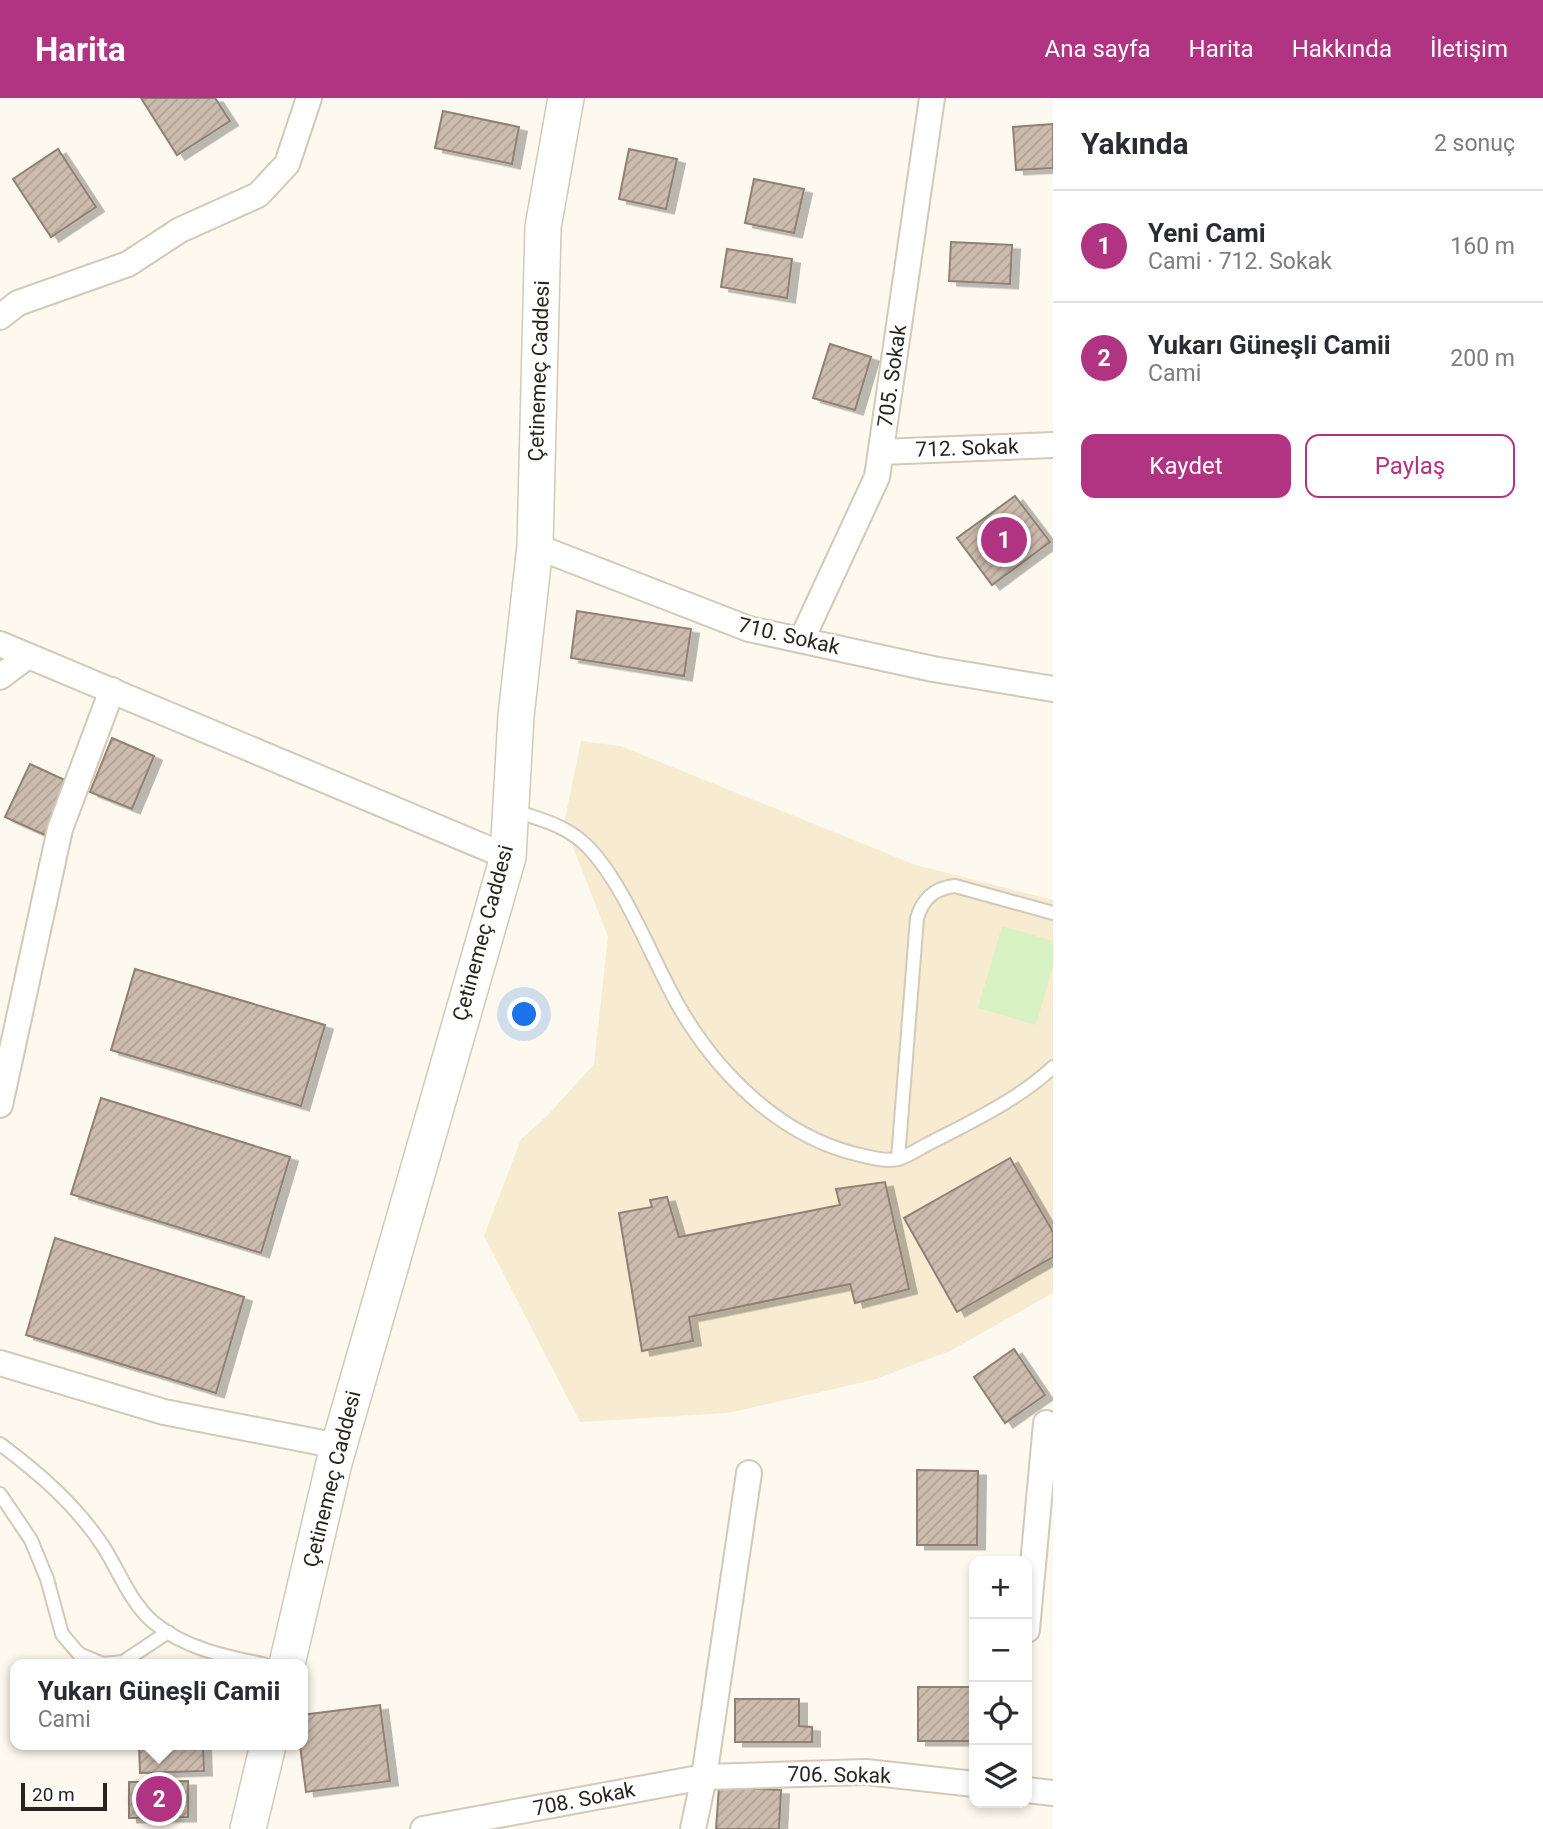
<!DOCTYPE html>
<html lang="tr">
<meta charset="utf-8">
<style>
:root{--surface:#fff;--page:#f7f7f7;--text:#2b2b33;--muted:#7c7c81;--line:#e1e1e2;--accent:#b13483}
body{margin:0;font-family:Roboto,sans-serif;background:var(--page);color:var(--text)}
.controls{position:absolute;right:21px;bottom:21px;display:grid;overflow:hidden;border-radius:14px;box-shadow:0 4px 10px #0003}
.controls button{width:63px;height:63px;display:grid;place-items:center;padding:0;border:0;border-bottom:2px solid var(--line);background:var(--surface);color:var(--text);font:35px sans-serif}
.scale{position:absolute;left:21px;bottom:18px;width:86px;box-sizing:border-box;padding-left:7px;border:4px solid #28251e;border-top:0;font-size:19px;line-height:24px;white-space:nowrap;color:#28251e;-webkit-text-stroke:5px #fff;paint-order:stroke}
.you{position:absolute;left:525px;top:917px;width:24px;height:24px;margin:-18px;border:5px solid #fff;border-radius:50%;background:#1a73e8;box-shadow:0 0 0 10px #1a73e833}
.badge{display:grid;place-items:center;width:46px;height:46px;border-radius:50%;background:var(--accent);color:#fff;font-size:23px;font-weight:700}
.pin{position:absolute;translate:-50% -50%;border:4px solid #fff;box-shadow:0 2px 7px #0006}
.popup{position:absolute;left:10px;top:1561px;width:298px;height:91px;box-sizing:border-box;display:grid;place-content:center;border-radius:14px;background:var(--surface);filter:drop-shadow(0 2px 5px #0005);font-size:23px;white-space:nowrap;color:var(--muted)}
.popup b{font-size:26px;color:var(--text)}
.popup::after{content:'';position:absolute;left:50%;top:100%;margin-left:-14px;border:14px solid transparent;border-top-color:var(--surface)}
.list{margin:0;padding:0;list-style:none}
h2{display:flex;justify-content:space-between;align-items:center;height:91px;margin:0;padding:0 28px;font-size:30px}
h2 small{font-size:23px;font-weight:400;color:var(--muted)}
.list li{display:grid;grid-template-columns:46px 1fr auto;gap:21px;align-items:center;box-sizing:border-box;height:112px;padding:0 28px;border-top:2px solid var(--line)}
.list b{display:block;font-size:26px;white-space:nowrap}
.list p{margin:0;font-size:23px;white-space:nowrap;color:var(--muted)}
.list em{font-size:23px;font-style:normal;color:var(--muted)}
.actions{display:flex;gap:14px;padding:21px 28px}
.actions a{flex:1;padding:16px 0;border:2px solid var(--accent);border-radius:14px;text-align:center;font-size:24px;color:var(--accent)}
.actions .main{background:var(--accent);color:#fff}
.icon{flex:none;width:38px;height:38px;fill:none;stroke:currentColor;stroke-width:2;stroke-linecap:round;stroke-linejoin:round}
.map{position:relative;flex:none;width:1053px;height:1731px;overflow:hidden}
header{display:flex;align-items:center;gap:42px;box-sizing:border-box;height:98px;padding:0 35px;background:var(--accent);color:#fff}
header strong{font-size:33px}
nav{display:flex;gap:38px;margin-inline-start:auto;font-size:24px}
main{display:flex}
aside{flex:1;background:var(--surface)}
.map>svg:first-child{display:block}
</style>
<header>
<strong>Harita</strong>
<nav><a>Ana sayfa</a><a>Harita</a><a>Hakkında</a><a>İletişim</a></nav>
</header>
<main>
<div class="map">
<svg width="1053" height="1731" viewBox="0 0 1053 1731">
<defs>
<pattern id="building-hatch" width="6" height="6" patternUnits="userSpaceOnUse" patternTransform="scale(1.75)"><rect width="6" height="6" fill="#ccbbaf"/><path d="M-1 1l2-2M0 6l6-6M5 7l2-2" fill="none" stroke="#afa196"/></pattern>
<filter id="shadow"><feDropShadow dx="8" dy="4.5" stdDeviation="0" flood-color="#0004"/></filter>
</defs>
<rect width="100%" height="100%" fill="#fef9ee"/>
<path fill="#f7ecd2" d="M581,643L620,648L916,767L1053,802V1195L950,1253L873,1282L728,1315L580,1324L484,1138L521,1041L547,1018L594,966L608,839L564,726Z"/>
<path fill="#d9f2c4" d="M1002,828L1053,843V868L1036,927L978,910Z"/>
<g fill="url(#building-hatch)" stroke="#908075" stroke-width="2" filter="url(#shadow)">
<path d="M141,0H215L230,23L177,57Z"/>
<path d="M443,13L519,29L512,66L435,50Z"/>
<path d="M1053,26V70L1016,72L1013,29Z"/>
<path d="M58,51L96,109L51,139L13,81Z"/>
<path d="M629,51L677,61L666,111L619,101Z"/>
<path d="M754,81L804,91L794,135L745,125Z"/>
<path d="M951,144L1012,147L1010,186L949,183Z"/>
<path d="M727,151L792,161L787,200L721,189Z"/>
<path d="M830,246L871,259L855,312L813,300Z"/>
<path d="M1015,398L1050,444L992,487L957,440Z"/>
<path d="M577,513L691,531L684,578L571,560Z"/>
<path d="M112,640L154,658L132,711L90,694Z"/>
<path d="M30,666L69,684L45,737L5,719Z"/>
<path d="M135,871L325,927L301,1008L111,952Z"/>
<path d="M101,1000L290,1059L261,1155L71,1096Z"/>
<path d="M1010,1060L1053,1134V1159L957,1214L904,1120Z"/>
<path d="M885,1084L909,1191L855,1205L850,1186L689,1219L693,1243L642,1253L619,1115L652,1109L650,1102L667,1099L679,1139L840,1107L836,1091Z"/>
<path d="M55,1140L244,1199L216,1295L26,1237Z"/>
<path d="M1014,1251L1045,1297L1005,1325L974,1279Z"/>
<path d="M917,1372L978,1373L977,1447H917Z"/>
<rect x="918" y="1589" width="55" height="54"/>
<path d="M735,1601H799V1628L812,1629V1644H735Z"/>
<path d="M380,1607L390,1683L306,1694L300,1647L302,1617Z"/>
<path d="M139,1647H203L204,1673L140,1675Z"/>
<path d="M188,1683V1719L129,1720V1684Z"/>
<path d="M719,1689L781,1692L779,1731H716Z"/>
</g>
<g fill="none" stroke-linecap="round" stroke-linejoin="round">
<defs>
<g id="service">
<path d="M515,713C543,722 568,728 589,750C625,788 652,861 678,907C717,975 779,1037 856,1056C868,1059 886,1064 898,1061C909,1058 921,1049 932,1044C973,1023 1019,1001 1053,969"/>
<path d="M898,1061L917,820C923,800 935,790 955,788L1053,815"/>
<path d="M0,1346C39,1375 76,1407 103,1448C119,1473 130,1504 153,1524C184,1550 226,1559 263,1566"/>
<path d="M0,1396L31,1442L47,1481L62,1536L79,1556L103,1566L123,1564L168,1534"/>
</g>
<g id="minor">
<path d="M0,219L18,205L128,166L180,132L258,97L287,66L309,0"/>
<path d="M881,354L1053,347"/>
<path d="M535,448L749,531L933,571L1053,591"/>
<path d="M802,541L877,379L932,0"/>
<path d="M0,546L508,759"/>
<path d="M0,579L28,558"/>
<path d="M0,1007L60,731L112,592"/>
<path d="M0,1265L164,1314L338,1348"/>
<path d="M1027,1532L1046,1325"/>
<path d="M1027,1692L1053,1695"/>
<path d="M423,1731L704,1679L866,1674L974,1686"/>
<path d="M693,1731L704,1679L749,1375"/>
</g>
<g id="secondary">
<path d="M287,1566L334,1365L508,759L516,618L535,448L543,129L566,0"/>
<path d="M248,1731L268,1647"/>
</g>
</defs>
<use href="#service" stroke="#d2cab8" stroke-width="16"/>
<use href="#minor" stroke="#d2cab8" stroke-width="28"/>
<use href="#secondary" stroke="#d2cab8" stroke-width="38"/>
<use href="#service" stroke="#fff" stroke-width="12"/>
<use href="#minor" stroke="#fff" stroke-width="24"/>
<use href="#secondary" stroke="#fff" stroke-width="35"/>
</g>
<g text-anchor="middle" stroke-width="6" stroke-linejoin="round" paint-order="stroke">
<g font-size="21" fill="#28251e" stroke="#fff">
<text transform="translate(539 273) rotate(-88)" y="7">Çetinemeç Caddesi</text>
<text transform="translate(892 278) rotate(-82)" y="7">705. Sokak</text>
<text transform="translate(967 350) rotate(-2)" y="7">712. Sokak</text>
<text transform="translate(789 538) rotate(13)" y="7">710. Sokak</text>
<text transform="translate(483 835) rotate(-75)" y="7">Çetinemeç Caddesi</text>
<text transform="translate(332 1381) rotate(-76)" y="7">Çetinemeç Caddesi</text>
<text transform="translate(839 1677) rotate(1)" y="7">706. Sokak</text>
<text transform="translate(584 1701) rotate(-11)" y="7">708. Sokak</text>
</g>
</g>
</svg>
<div class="controls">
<button>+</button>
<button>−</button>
<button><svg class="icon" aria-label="locate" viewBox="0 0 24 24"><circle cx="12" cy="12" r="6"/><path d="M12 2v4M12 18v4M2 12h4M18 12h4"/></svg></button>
<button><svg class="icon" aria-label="layers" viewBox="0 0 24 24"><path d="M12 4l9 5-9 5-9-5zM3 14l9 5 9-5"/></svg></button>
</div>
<div class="scale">20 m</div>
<div class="you"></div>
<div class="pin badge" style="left:1004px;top:442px">1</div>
<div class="pin badge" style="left:159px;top:1701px">2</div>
<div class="popup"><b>Yukarı Güneşli Camii</b>Cami</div>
</div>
<aside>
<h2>Yakında<small>2 sonuç</small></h2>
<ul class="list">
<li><span class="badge">1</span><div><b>Yeni Cami</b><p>Cami · 712. Sokak</p></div><em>160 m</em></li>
<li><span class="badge">2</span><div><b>Yukarı Güneşli Camii</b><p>Cami</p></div><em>200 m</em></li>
</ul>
<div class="actions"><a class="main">Kaydet</a><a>Paylaş</a></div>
</aside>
</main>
